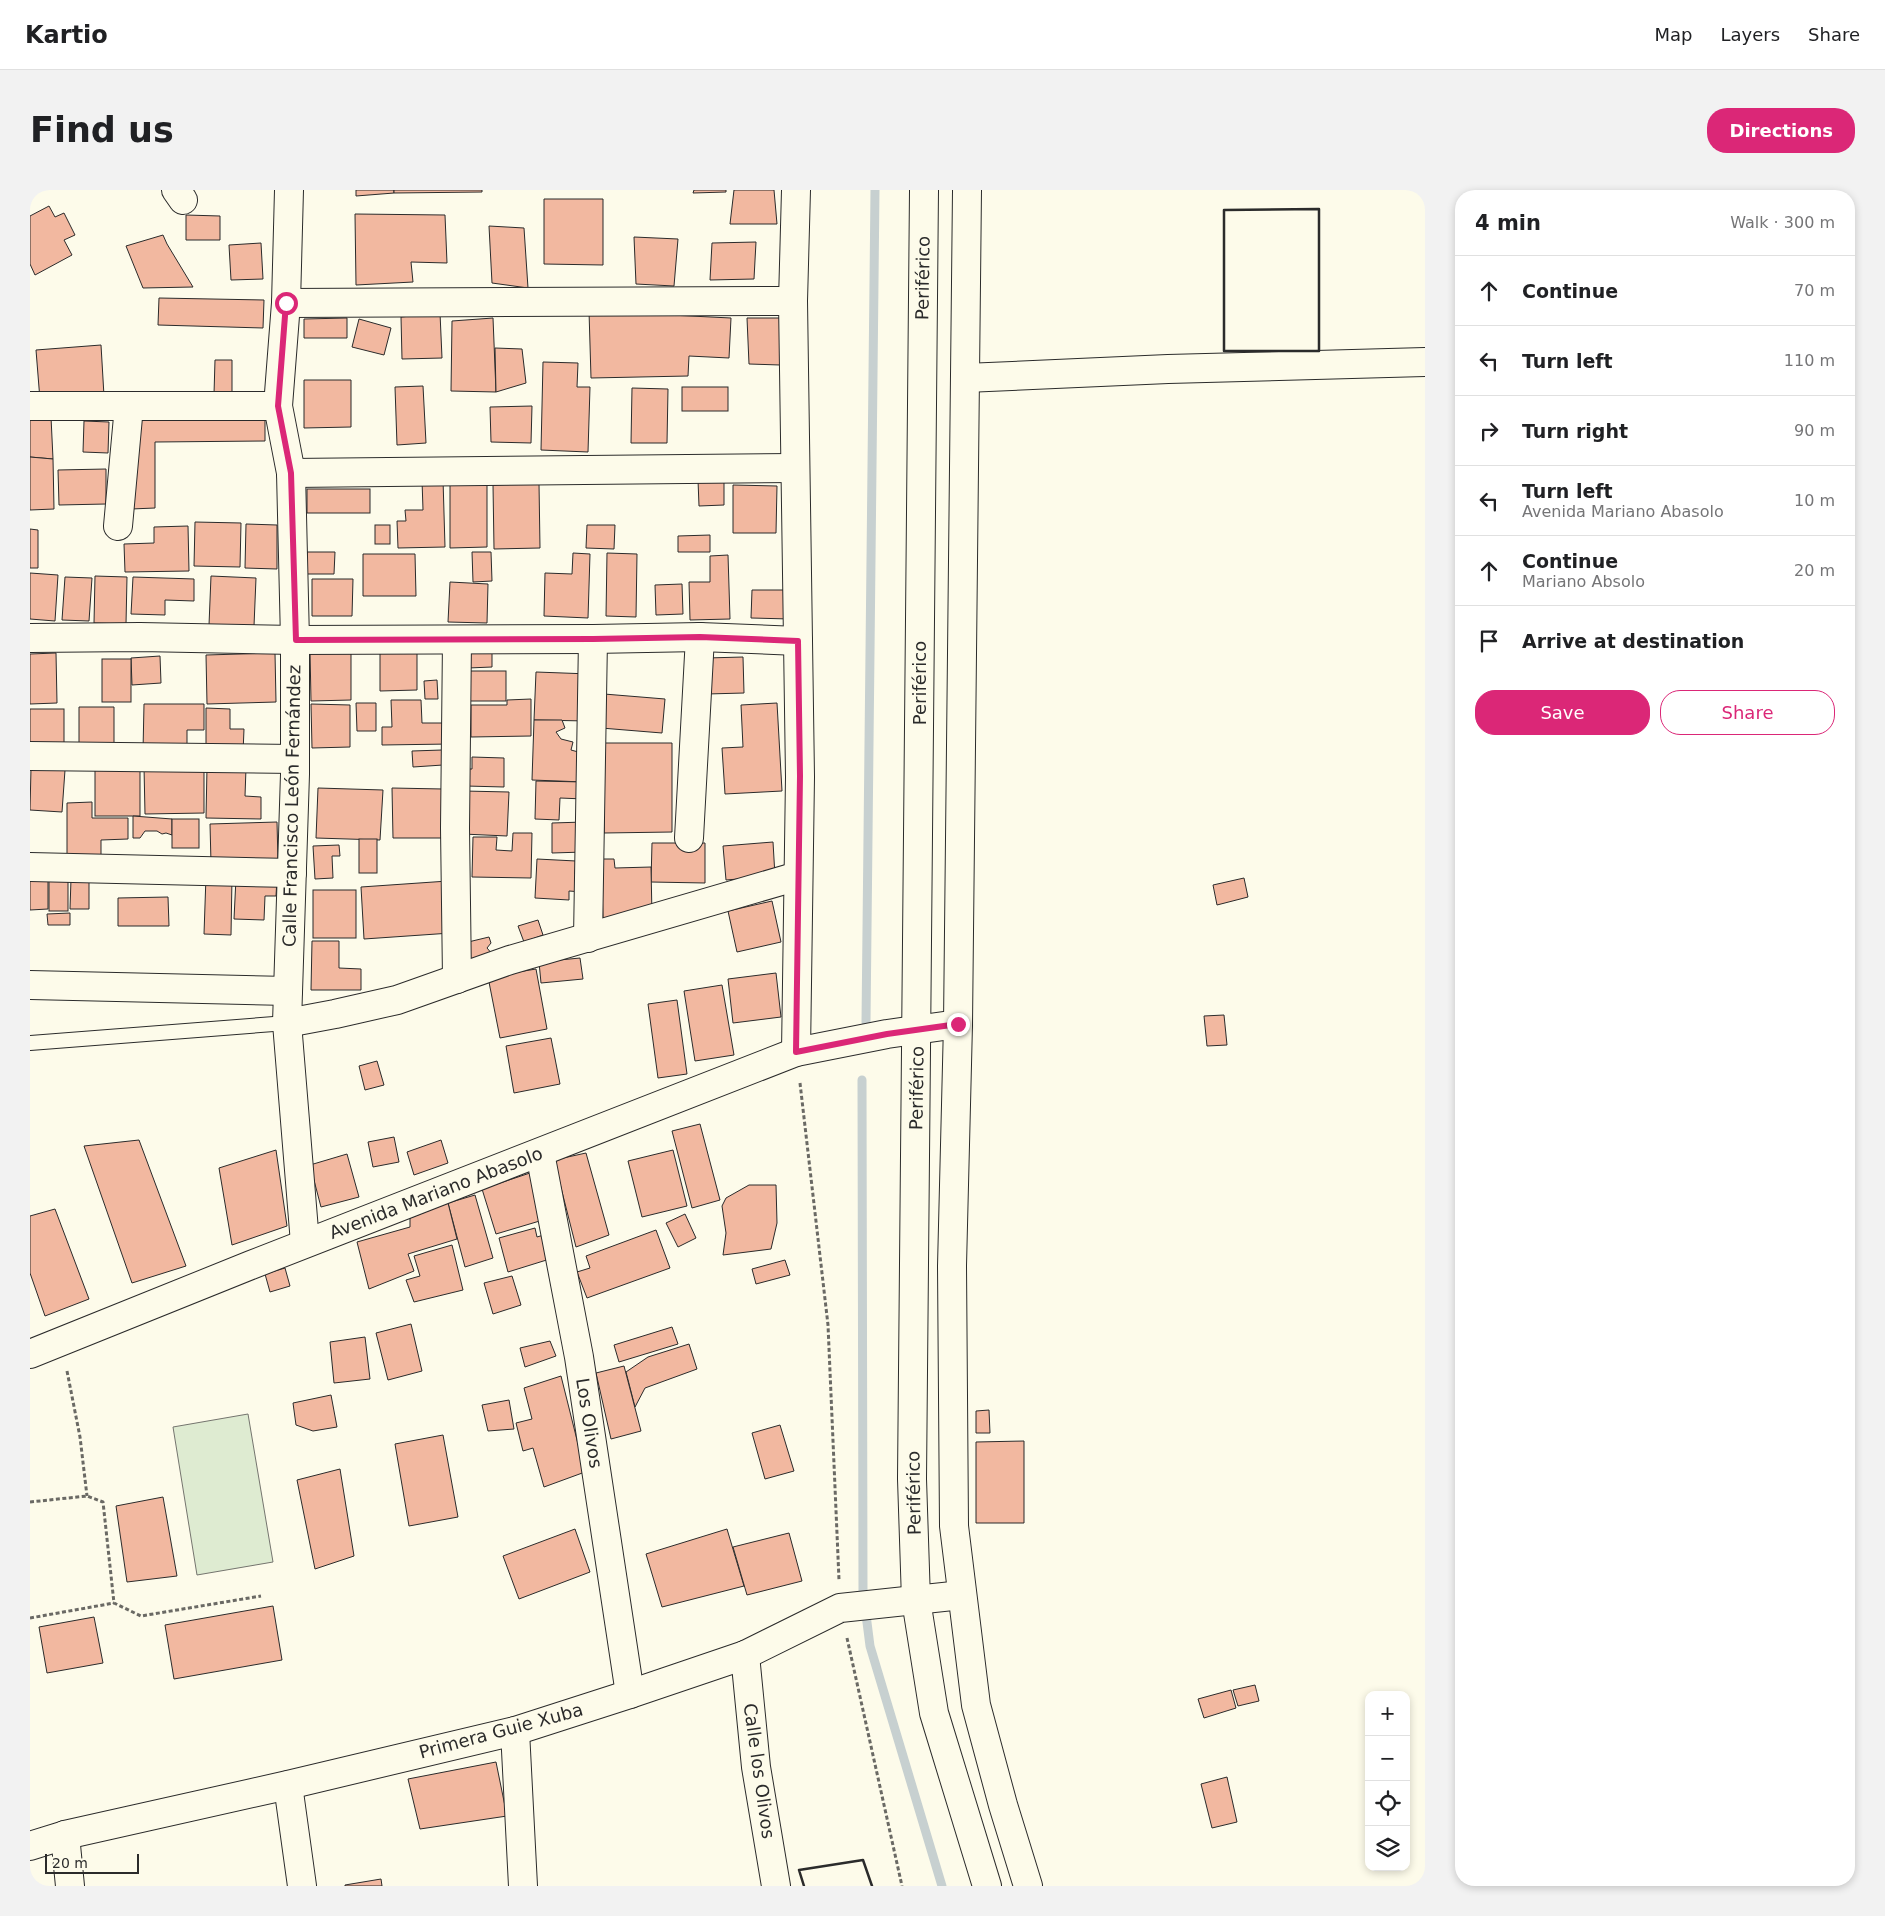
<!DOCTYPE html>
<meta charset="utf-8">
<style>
:root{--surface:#fff;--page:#f2f2f2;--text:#202124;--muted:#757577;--line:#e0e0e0;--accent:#db2777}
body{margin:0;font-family:"DejaVu Sans",sans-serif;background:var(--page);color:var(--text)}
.controls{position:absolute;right:15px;bottom:15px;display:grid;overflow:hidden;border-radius:10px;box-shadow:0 2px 8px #0003}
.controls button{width:45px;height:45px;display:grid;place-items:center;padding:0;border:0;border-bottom:1px solid var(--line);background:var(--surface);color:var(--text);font:25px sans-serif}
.scale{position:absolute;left:15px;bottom:12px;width:94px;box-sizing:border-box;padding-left:5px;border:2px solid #2b2b2b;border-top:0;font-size:14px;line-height:18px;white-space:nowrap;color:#2b2b2b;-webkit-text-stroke:4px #fdfbea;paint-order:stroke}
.stop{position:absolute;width:15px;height:15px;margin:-11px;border:4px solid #db2777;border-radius:50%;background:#fff}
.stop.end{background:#db2777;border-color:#fff;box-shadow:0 1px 5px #0008}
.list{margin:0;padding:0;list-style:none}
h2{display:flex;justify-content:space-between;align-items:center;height:65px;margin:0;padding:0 20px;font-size:21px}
h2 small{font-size:16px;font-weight:400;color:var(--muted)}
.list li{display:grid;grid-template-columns:32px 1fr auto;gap:15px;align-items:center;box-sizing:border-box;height:70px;padding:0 20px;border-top:1px solid var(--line)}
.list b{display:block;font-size:19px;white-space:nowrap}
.list p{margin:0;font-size:16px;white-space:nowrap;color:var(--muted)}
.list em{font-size:16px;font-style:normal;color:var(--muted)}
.actions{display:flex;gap:10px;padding:15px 20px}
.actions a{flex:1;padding:11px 0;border:1px solid var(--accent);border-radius:20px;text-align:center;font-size:18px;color:var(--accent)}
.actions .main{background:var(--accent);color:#fff}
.icon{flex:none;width:28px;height:28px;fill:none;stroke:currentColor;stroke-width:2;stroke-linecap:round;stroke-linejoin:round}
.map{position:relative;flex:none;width:1395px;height:1696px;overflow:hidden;border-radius:20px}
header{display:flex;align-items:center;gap:30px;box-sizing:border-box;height:70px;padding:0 25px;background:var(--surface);border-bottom:1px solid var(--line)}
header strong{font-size:24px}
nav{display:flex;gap:28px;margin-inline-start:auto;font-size:18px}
.intro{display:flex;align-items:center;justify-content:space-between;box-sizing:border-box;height:120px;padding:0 30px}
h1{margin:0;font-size:35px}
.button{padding:12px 22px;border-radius:20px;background:var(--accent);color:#fff;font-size:18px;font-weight:700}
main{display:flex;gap:30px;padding:0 30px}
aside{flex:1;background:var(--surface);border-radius:20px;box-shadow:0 2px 8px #0003}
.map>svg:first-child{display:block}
</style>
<header>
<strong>Kartio</strong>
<nav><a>Map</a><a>Layers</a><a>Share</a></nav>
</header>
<div class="intro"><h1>Find us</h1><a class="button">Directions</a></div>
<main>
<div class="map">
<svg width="1395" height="1696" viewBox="0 0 1395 1696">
<rect width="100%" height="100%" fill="#fdfbea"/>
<path fill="#deebd1" stroke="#74746e" d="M218,1224L243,1372L167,1385L143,1237Z"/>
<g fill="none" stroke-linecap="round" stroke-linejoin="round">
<g stroke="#c7d0d0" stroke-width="9">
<path d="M836,832L845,0"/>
<path d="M832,890L833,1401L840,1456L912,1696"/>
</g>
</g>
<g fill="#f2b8a0" stroke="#2b2b2b">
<path d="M326,0H364V3L326,6Z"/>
<path d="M364,0H452V2L364,3Z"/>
<path d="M664,0H696V2L663,3Z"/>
<path d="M704,0H744L747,34H700Z"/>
<path d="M514,9H573V75L514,74Z"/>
<path d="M19,16L25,27L34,23L45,45L34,50L42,65L5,85L0,74V26Z"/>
<path d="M325,24L415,25L417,73L381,72L383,92L326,95Z"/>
<path d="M156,25L190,26V50H156Z"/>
<path d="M459,36L494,38L498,98L462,93Z"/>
<path d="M133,45L137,54L163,97L113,98L96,56Z"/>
<path d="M604,47L648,49L644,96L606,94Z"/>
<path d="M726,52L724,89L680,90L682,53Z"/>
<path d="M231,53L233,89L201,90L199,55Z"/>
<path d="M129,108L234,110L233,138L128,135Z"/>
<path d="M559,121L701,128L699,168L659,166L658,186L561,188Z"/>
<path d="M410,123L412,168L372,169L371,127Z"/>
<path d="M317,128V148H274V129Z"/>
<path d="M463,128L466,202L421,201L422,131Z"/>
<path d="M717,128H750V175L719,174Z"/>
<path d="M329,129L361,138L354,165L322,157Z"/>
<path d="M71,155L74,206L10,210L6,160Z"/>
<path d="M465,158L492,159L496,193L466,202Z"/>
<path d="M185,170H202V204H184Z"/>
<path d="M513,172L548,173L547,197H560L558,262L511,260Z"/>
<path d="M274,190H321V237L274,238Z"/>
<path d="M393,196L396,253L367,255L365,197Z"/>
<rect x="652" y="197" width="46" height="24"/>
<path d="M602,198L638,199L637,253H601Z"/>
<path d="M502,216L501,253L461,252L460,217Z"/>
<path d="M235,225V251L125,252V318L101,319L100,226Z"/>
<path d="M0,227H21L23,269L0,267Z"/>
<path d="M54,231L79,232L78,263L53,262Z"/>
<path d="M0,267L23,269L24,319L0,320Z"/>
<path d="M76,279V314L29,315L28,280Z"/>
<path d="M413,289L415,357L368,358L367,331H376L375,320H393L392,290Z"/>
<path d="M668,290H694V315L669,316Z"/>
<path d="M420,292H457V357L420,358Z"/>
<path d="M509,293L510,358L464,359L463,295Z"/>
<path d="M703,295L747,296L746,343H703Z"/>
<rect x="277" y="299" width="63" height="24"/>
<path d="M165,332L211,333L210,377L164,376Z"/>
<path d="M216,334L247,335V379L215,378Z"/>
<rect x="345" y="335" width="15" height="19"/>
<path d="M557,335H585L584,359L556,358Z"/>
<path d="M158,336L159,381L95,382L94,354L124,353V337Z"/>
<path d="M0,339L8,340V378H0Z"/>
<path d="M680,345V362H648V346Z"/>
<path d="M277,362H305L304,384H276Z"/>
<path d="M442,362H461L462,391L443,392Z"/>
<path d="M543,363L560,364L558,428L514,426L515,383L542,384Z"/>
<path d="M577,363L607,364L606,427L576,426Z"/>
<path d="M333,364H385L386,406H333Z"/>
<path d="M698,365L700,429L660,430L659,392H680V366Z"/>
<path d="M0,383L28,385L25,431L0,429Z"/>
<path d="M65,386L97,387L96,434L64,433Z"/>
<path d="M181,386L226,388L224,436L179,435Z"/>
<path d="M35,387L62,388L59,431L32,430Z"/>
<path d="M103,387L164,389V411L135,410V425L101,424Z"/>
<path d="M282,389H323L322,426H282Z"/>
<path d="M420,392L458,394L457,433L418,432Z"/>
<path d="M652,394L653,424L626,425L625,395Z"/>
<path d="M722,400H761L760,429L721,428Z"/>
<path d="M350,460H387V500L350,501Z"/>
<path d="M280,461H321V510L281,511Z"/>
<path d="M438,462H462V477L438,478Z"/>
<path d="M26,463L27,513L0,514V464Z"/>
<path d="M245,463L246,512L177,514L176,465Z"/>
<path d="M130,466L131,493L102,495L101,468Z"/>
<path d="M713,467L714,503L677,504L676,468Z"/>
<rect x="72" y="469" width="29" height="43"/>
<rect x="437" y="481" width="39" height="30"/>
<path d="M506,482L560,484L558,531L504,530Z"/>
<path d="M407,490L408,509H395L394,491Z"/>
<path d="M574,504L635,509L632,543L571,538Z"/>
<path d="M501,509V546L441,547V515H477V510Z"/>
<path d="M361,510H391L392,533H420V554L352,555V537H362Z"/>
<path d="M326,513H346V541H327Z"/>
<path d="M747,513L752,601L695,604L692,558L713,557L711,515Z"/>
<path d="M114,514H174V540H157V561H113Z"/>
<path d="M281,514L320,515V557L282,558Z"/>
<path d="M49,517H84V560L49,559Z"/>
<path d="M176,518L200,519V539H214L213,563H176Z"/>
<rect x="0" y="519" width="34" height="43"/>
<path d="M504,530H532L535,538L526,542L531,549L543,552L541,560L552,563L554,592L502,590Z"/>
<path d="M574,553H642V642L574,643Z"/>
<path d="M412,560L413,575L383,577L382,561Z"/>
<path d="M442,567L474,568V597L436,596L437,579H442Z"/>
<rect x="65" y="574" width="45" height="52"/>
<path d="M174,576V623L115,624L114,577Z"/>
<path d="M177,577L216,578L215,606L231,607V629L176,628Z"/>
<path d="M1,578L35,580L32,622L0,620Z"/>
<path d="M506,591L554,592V609L530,608L529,630L505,629Z"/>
<path d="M288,598L353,600L350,650L286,648Z"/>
<path d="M362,598L413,599V648H363Z"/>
<path d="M434,601L479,602L477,646L433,644Z"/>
<path d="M62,612V628H98V649L71,650V677H37V613Z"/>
<path d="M103,626L142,629V645L136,643L132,644L127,641H115L110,648H103Z"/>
<rect x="142" y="629" width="27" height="29"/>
<path d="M247,632L248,672L181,673L180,634Z"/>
<path d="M554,632V662L522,663V633Z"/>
<path d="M483,643H502L501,688L442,687L443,647H467L466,660L482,661Z"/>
<rect x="329" y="649" width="18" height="34"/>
<path d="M743,652L745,686L696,690L693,656Z"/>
<path d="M622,653H675V693L621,692Z"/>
<path d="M309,655L310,666H302L303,688L285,689L283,656Z"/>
<path d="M507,669L546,671L545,684L554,690L553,702L539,701V710L505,708Z"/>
<path d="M571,669H584L585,678L621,677L622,726L573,728Z"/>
<path d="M0,684H18V719L0,720Z"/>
<rect x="19" y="685" width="19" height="36"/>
<path d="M176,686L202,687L201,745L174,744Z"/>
<path d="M206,688L247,689L246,706H235L234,730L204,729Z"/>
<path d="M1214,688L1218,707L1187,715L1183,695Z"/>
<path d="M41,689H59V719H40Z"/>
<path d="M418,691L421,743L334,749L331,697Z"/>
<rect x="283" y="700" width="43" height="48"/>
<path d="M138,707L139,736H88V708Z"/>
<path d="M742,711L751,752L707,762L698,721Z"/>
<path d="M40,723V735H18L17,724Z"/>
<path d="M508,730L513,745L494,752L488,736Z"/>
<path d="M459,747L461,753L457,758L463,765L437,775L434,753Z"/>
<path d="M282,751H309V778L331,779V800H281Z"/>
<path d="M550,768L553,789L511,793L509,772Z"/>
<path d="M506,779L517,839L470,848L458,787Z"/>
<path d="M746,783L751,827L703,833L698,789Z"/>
<path d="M692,795L704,865L665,871L654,801Z"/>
<path d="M647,810L657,884L628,888L618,814Z"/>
<path d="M1194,825L1197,855L1177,856L1174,826Z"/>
<path d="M521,848L530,894L484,903L476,856Z"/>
<path d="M347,871L354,895L335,900L329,876Z"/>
<path d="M670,934L690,1010L662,1018L642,941Z"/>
<path d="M364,947L369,972L343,977L338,952Z"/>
<path d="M109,950L156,1076L102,1093L54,956Z"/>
<path d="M411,950L418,973L384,985L377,962Z"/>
<path d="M246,960L257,1036L202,1055L189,978Z"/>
<path d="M643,960L657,1016L612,1027L598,971Z"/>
<path d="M556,963L579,1045L546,1057L524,970Z"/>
<path d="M317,964L329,1007L291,1017L280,975Z"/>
<path d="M500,983L513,1030L466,1044L452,999Z"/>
<path d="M719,995H746L747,1033L741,1059L693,1065L696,1043L692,1016L696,1008Z"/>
<path d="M445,1005L463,1068L435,1077L418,1013Z"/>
<path d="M418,1013L427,1049L378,1064L384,1081L339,1099L327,1052L380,1037V1028Z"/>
<path d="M25,1019L59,1109L15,1126L0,1083V1026Z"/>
<path d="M655,1024L666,1048L648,1057L636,1033Z"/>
<path d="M505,1038L507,1047L517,1044L523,1068L478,1082L469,1048Z"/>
<path d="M626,1040L640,1078L557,1108L547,1082L560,1078L556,1066Z"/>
<path d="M422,1055L433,1100L384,1112L376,1090L390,1086L384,1066Z"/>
<path d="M755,1070L760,1085L726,1094L722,1079Z"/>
<path d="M255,1078L260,1096L240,1102L235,1084Z"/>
<path d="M482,1086L491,1115L463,1124L454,1093Z"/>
<path d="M381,1134L392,1181L358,1190L346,1143Z"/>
<path d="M642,1137L648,1154L589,1172L584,1155Z"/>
<path d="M335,1147L340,1189L304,1193L300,1152Z"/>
<path d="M520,1151L526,1166L495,1177L490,1158Z"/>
<path d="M659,1154L667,1179L615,1198L605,1217L596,1182L618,1167Z"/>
<path d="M594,1176L611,1241L581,1249L566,1183Z"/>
<path d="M531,1186L555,1282L514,1297L503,1258L493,1261L486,1233L502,1229L494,1198Z"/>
<path d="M301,1205L307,1237L283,1241L266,1235L263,1213Z"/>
<path d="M479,1210L484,1239L458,1241L452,1215Z"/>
<path d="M959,1220L960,1243H946V1221Z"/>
<path d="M750,1235L764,1281L735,1289L722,1243Z"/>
<path d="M413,1245L428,1327L379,1336L365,1254Z"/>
<path d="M994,1251V1333H946V1252Z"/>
<path d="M310,1279L324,1366L285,1379L267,1290Z"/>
<path d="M133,1307L147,1386L97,1392L86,1316Z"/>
<path d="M545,1339L560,1382L489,1409L473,1366Z"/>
<path d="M697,1339L714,1396L632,1417L616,1364Z"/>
<path d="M759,1343L772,1391L717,1405L703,1357Z"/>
<path d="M243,1416L252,1470L144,1489L135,1435Z"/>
<path d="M64,1427L73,1473L17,1483L9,1437Z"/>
<path d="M1225,1495L1229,1511L1208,1516L1203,1500Z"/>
<path d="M1201,1500L1206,1518L1174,1528L1168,1509Z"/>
<path d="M466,1572L477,1626L390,1639L378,1589Z"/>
<path d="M1197,1587L1207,1632L1182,1638L1171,1594Z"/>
<path d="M351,1689L352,1696H315V1695Z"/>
</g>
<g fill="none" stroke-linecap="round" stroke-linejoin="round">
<defs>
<path id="service" d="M0,853L257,833"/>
<g id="minor">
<path d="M146,0L153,10"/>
<path d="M259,0L256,113L248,216L261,283L265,450V584L257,833L275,1053"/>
<path d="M256,113L763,111"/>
<path d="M935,188L1138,179L1395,172"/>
<path d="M0,216H248"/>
<path d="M261,283L765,278"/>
<path d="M88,336L99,216"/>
<path d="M0,448L110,447L265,450L563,449L670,447L768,451"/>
<path d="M427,450L425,638L427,789"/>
<path d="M0,566L265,569"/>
<path d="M659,648L670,447"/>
<path d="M0,677L262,683"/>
<path d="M558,748L563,449"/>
<path d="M0,795L258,801"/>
<path d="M257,833L305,824L367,810L480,770L768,686"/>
<path d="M766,862L770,587L763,111L766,0"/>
<path d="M510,963L549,1167L600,1504"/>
<path d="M715,1465L726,1577L746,1696"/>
<path d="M485,1541L493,1696"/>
<path d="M258,1595L272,1696"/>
<path d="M35,1645L40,1696"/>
<path d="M0,1656L35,1645L258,1595L485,1541L600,1504L715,1465L810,1418L932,1405"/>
</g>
<path id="tertiary" d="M0,1164L221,1075L766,862L857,844L928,834"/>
<g id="secondary">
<path d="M894,0L882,1289L886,1410L904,1523L957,1696"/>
<path d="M937,0L928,834L922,1076L924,1336L946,1515L973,1615L998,1696"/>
</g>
</defs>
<use href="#service" stroke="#2b2b2b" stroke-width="16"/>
<use href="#minor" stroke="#2b2b2b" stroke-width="30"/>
<use href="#tertiary" stroke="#2b2b2b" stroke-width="30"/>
<use href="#secondary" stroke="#2b2b2b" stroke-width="30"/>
<g stroke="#6a6964" stroke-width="3" stroke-dasharray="4 2.5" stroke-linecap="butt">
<path d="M770,893L798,1135L809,1390"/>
<path d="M37,1181L50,1247L57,1306"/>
<path d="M0,1312L57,1306L73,1312L84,1413L111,1426L231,1406"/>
<path d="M0,1428L84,1413"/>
<path d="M817,1448L872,1696"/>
</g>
<use href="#service" stroke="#fdfbea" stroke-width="14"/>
<use href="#minor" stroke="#fdfbea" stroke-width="28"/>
<use href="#tertiary" stroke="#fdfbea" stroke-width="28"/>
<use href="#secondary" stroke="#fdfbea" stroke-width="28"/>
<g stroke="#2b2b2b" stroke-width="2.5">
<path d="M1289,19V161H1194V20Z"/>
<path d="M774,1696L769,1680L833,1670L842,1696"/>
</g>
</g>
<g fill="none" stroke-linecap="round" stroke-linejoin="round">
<path stroke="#db2777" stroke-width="6" d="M256,113L248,216L261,283L266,450L563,449L670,447L768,451L770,586L766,862L857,844L928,834"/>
</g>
<g text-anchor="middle" stroke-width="4" stroke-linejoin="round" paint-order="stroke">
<g font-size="18" fill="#2b2b2b" stroke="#fdfbea">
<text transform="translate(893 88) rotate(-89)" y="6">Periférico</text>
<text transform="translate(890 493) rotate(-90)" y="6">Periférico</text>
<text transform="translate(262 616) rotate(-89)" y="6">Calle Francisco León Fernández</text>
<text transform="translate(887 898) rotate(-89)" y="6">Periférico</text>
<text transform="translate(406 1003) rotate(-21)" y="6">Avenida Mariano Abasolo</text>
<text transform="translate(559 1233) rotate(81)" y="6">Los Olivos</text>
<text transform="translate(884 1303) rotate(-91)" y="6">Periférico</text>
<text transform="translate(471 1541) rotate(-15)" y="6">Primera Guie Xuba</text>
<text transform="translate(729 1581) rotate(82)" y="6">Calle los Olivos</text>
</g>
</g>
</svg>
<div class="controls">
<button>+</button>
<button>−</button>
<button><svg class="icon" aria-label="locate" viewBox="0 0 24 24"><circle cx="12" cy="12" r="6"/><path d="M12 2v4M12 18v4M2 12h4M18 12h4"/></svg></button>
<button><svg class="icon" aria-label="layers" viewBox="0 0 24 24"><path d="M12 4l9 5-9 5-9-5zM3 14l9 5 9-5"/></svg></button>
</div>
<div class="scale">20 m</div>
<div class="stop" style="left:256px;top:113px"></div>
<div class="stop end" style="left:928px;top:834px"></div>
</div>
<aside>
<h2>4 min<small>Walk · 300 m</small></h2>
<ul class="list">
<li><svg class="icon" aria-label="ahead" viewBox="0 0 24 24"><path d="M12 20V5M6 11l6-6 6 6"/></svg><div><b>Continue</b></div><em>70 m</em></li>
<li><svg class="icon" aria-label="left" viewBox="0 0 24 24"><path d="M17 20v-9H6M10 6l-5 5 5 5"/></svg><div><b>Turn left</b></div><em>110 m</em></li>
<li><svg class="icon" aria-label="right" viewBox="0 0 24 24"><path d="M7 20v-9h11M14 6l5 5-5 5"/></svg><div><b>Turn right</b></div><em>90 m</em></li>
<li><svg class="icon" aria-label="left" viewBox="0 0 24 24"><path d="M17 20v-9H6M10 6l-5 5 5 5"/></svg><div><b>Turn left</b><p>Avenida Mariano Abasolo</p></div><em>10 m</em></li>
<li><svg class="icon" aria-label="ahead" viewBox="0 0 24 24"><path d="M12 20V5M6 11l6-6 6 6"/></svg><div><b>Continue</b><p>Mariano Absolo</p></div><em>20 m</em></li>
<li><svg class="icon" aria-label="arrive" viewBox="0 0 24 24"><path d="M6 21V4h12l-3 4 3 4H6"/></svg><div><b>Arrive at destination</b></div></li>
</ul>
<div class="actions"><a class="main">Save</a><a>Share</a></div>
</aside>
</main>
